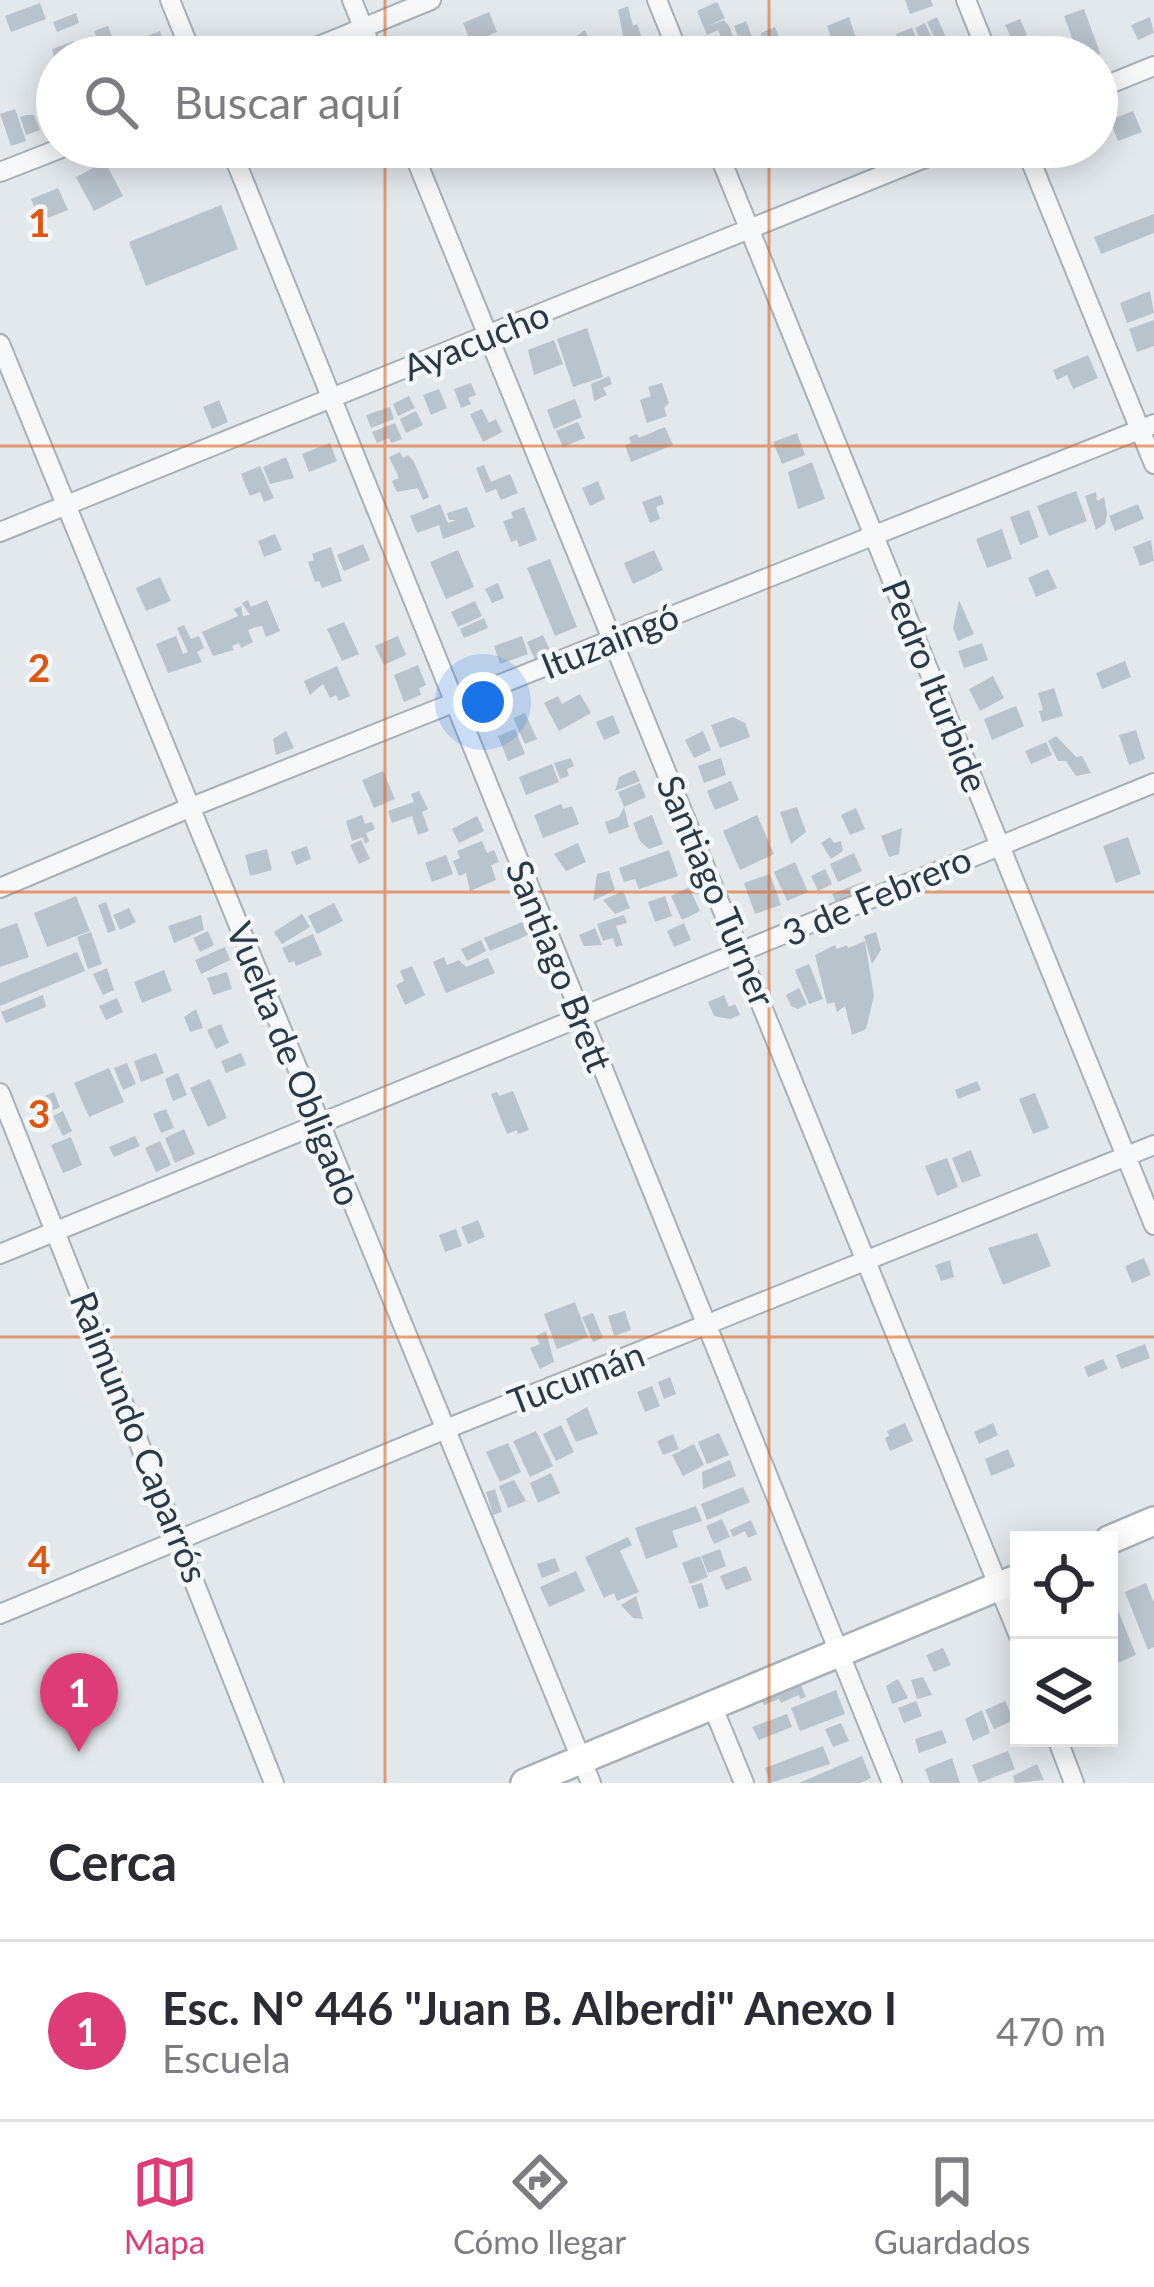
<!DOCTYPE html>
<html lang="es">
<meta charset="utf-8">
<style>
:root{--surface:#fff;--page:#f2f2f3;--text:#2b2b33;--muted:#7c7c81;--line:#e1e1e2;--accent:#dd3c77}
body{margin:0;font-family:Lato,sans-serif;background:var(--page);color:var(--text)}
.controls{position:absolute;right:36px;bottom:36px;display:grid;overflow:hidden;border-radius:0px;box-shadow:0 6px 30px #0003}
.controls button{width:108px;height:108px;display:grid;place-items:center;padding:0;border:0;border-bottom:3px solid var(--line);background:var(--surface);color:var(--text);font:60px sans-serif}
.you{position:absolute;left:483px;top:702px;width:42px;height:42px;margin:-30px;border:9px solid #fff;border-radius:50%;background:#1a73e8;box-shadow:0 0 0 18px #1a73e833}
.badge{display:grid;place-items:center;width:78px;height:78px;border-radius:50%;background:var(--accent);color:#fff;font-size:39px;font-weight:700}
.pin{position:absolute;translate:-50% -99px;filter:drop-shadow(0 3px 6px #0008)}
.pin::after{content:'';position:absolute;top:63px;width:42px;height:36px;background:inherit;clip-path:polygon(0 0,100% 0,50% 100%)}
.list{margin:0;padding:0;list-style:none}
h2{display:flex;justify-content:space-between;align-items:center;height:156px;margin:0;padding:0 48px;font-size:51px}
h2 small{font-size:39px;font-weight:400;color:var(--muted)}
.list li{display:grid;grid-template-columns:78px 1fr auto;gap:36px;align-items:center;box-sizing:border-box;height:180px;padding:0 48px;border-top:3px solid var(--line)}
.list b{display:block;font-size:45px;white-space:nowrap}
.list p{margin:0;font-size:39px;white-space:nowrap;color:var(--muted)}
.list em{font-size:39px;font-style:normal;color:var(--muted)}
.icon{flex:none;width:66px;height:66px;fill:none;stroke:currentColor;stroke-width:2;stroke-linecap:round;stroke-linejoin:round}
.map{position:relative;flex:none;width:1154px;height:1783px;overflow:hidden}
.search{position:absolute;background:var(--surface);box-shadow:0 6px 30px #0003;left:36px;right:36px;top:36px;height:132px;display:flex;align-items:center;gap:30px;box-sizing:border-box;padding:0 42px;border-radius:66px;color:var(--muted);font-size:45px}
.sheet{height:336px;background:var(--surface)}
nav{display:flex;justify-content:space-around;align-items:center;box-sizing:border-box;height:168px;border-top:3px solid var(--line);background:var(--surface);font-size:33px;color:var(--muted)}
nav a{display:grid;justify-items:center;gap:6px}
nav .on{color:var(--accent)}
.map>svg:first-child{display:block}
</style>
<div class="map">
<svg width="1154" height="1783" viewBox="0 0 1154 1783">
<rect width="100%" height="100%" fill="#e3e8ec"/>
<g fill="#b9c3cb">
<path d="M905,0H931L933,6L910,14Z"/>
<path d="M717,2L725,18L708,26L724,20L729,26L736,43L726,48L718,30L707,35L697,11Z"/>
<path d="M40,3L46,19L11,32L5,16Z"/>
<path d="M628,6L633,26L637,24L642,38L625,45L618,10Z"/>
<path d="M1084,9L1100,53L1097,57H1079L1064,16Z"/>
<path d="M489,12L497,32L471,43L463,23Z"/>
<path d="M76,13L79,23L57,32L53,22Z"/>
<path d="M849,17L860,51L838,57L827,26Z"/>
<path d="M937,17L948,42L939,47L927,22Z"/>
<path d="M1150,17L1154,33L1138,40L1131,25Z"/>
<path d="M1020,19L1027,35L1013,41L1005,25Z"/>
<path d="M746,21L753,40L741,45L734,26Z"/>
<path d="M925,23L937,49L927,53L915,28Z"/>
<path d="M108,26L116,47L102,52L94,31Z"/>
<path d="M775,27L782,44L762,52L761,33Z"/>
<path d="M912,28L918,42L902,49L896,34Z"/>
<path d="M585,30L594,53L589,57L574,38Z"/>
<path d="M160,31L168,54L135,57L130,43Z"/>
<path d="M74,41L79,57H54L52,49Z"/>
<path d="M57,81V104L47,107L42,94L50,91L48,84Z"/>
<path d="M15,109L26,141L11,146L0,114Z"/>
<path d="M1133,111L1142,132L1118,141L1110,120Z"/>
<path d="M26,115H34L40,130L26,135L20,117Z"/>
<path d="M105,162L123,196L94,211L76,177Z"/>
<path d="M58,188L68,210L40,221L31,199Z"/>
<path d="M221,205L238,249L146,286L129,242Z"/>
<path d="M1154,214V233L1101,254L1094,237Z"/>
<path d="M1150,291L1154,313L1127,323L1120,303Z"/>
<path d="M1154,320V346L1137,352L1129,329Z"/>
<path d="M587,328L603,377L573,387L557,339Z"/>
<path d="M554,340L563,364L534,375L528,350Z"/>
<path d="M1088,355L1098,378L1073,389L1067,375L1057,380L1053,370Z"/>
<path d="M609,376L612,384L603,388L607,395L594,401L591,384Z"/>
<path d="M471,383L476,395L468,398L471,404L461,408L454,389Z"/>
<path d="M662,383L669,403L664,408L667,416L647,423L640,400L651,396L648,387Z"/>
<path d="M439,389L447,408L431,415L423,395Z"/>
<path d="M409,396L415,408L398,416L393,404Z"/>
<path d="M575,399L582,417L554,429L547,410Z"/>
<path d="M219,400L228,422L212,429L203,407Z"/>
<path d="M390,407L394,419L371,428L366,415Z"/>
<path d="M482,409L489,423L496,419L502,432L483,442L470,414Z"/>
<path d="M416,411L423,425L406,433L400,419Z"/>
<path d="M578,422L585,438L563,447L556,431Z"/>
<path d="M395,423L402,439L391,443L389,438L377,443L372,432Z"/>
<path d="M665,427L673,445L631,462L625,445L631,443L629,437L637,434L639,438Z"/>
<path d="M797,433L805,455L782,464L773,442Z"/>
<path d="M330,443L337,461L309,472L302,454Z"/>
<path d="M400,452L403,458L408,455L414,462L429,497L423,500L418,488L397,492L392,481L399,478L389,457Z"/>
<path d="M286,457L294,478L270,484L263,467Z"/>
<path d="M812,462L825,499L798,509L788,472Z"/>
<path d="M484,465L491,482L510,474L518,493L501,500L496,489L486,493L476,468Z"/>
<path d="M260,466L274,498L264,502L260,492L250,496L241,474Z"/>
<path d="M598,481L605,499L590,506L582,488Z"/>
<path d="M1076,491L1087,521L1049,536L1037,506Z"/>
<path d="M1096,492L1097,501L1104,497L1107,514L1105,524L1096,530L1085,496Z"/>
<path d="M661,495L664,504L656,507L660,519L650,523L642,502Z"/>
<path d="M440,504L448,523L457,520H449L447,513L467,507L475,527L443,539L439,525L417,533L410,516Z"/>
<path d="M1138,504L1144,519L1115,531L1109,516Z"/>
<path d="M524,507L537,540L519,547L517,540L511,542L503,521L513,518L511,512Z"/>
<path d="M1029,510L1039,537L1020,545L1010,517Z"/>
<path d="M1002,529L1012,559L987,568L976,539Z"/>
<path d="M275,534L282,550L264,557L258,541Z"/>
<path d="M1151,540L1154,561L1140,566L1133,547Z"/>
<path d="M363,544L370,560L344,571L337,555Z"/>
<path d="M331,547L342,581L322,588L319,581L315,582L308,562L314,560L312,554Z"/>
<path d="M458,550L474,587L446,599L430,562Z"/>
<path d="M654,550L663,570L633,584L624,563Z"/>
<path d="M550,559L577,627L555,636L527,568Z"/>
<path d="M1048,569L1057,588L1036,597L1028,578Z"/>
<path d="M160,577L171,601L146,611L136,588Z"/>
<path d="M498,583L504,598L492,603L485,589Z"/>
<path d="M248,600L251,607L267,600L280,631L266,637L262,626L255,627L248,630L253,642L241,648L239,643L232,646L234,650L213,656L202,632L238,616L234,609L241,606L243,616L250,615L242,603Z"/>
<path d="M959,600L974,634L958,641L953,628Z"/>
<path d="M475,601L482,616L458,627L451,612Z"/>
<path d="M484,618L488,628L464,638L460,629Z"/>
<path d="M344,622L359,654L342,661L327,629Z"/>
<path d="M184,625L191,639L199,636L204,648L197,652L202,662L168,673L156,644L176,636L183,654L188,652L177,628Z"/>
<path d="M543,635L551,652L535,660L527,642Z"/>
<path d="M398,636L406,655L384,665L375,646Z"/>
<path d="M522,636L528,654L500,664L494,646Z"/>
<path d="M982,643L988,660L964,668L958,651Z"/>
<path d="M1125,661L1131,677L1102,689L1096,673Z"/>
<path d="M418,665L426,685L419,688L421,695L404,702L394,675Z"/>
<path d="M337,666L350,696L339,701L336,695L330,698L323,684L310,695L304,681Z"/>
<path d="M993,676L1004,698L980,711L969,689Z"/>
<path d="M1054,688L1063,716L1042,722L1039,711L1043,710L1038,693Z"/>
<path d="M580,694L591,713L559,731L544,703L558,696L562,704Z"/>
<path d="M1016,706L1024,726L992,740L984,719Z"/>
<path d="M525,713L537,739L525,744L513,718Z"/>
<path d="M613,715L620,733L604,740L596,722Z"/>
<path d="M733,717L745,723L750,737L720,748L711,725Z"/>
<path d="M515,729L525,754L508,761L498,736Z"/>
<path d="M1136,730L1145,759L1129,765L1119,735Z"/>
<path d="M286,731L294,748L276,755L273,739Z"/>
<path d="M703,731L711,750L694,758L685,740Z"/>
<path d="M1056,736L1076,757L1082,756L1091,773L1076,776L1066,761H1058L1048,741Z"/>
<path d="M1046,742L1052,755L1031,764L1025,751Z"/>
<path d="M571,758L574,766L567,769L569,776L560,779L554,763Z"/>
<path d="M721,758L726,775L704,783L698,766Z"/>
<path d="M552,764L559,782L526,795L519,777Z"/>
<path d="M635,770L640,781L615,791L619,777Z"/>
<path d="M383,771L395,799L374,808L362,780Z"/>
<path d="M731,781L739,800L715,810L707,791Z"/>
<path d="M640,783L646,797L624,807L618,792Z"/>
<path d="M419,791L428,809L422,812L429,831L418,835L412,816L392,823L388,811L414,802L411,794Z"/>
<path d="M561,804L563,809L572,806L579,824L543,838L534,815Z"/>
<path d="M624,807L629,827L609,834L605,822L619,817Z"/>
<path d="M797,807L806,832L791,844L780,812Z"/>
<path d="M856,808L865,829L850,835L841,815Z"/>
<path d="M362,815L365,824L372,822L375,829L366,833L369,841L365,844L363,837L352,841L346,821Z"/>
<path d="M652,815L663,844L649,849L640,841L633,823Z"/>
<path d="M757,815L774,854L740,870L723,831Z"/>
<path d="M477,816L484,831L459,843L452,829Z"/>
<path d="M902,828L899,854L889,857L881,836Z"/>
<path d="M830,837L834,843L841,841L843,851L831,859L821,843Z"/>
<path d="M1128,837L1141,874L1116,883L1103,846Z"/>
<path d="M361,840L370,859L359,864L350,845Z"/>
<path d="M482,841L487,853L494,850L499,862L491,865L496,880L470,891L466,873L459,876L453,861L460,858L457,851Z"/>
<path d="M578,843L586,862L566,871L554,854Z"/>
<path d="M307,846L311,859L296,865L291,852Z"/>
<path d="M267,849L272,870L250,876L245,855Z"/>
<path d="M669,850L678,876L639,889L635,879L624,882L619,868Z"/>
<path d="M854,853L862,871L838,882L830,864Z"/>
<path d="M446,855L453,874L432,882L425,863Z"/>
<path d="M795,862L808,892L787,901L774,872Z"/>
<path d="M825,869L832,884L818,891L811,876Z"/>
<path d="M609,871L615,890L593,901L597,874Z"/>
<path d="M770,874L781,905L755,914L744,883Z"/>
<path d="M865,881L869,892L837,905L832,894Z"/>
<path d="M689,887L700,911L682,920L671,896Z"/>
<path d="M623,891L630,908L615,914L603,900Z"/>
<path d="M76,896L90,931L47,947L34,913Z"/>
<path d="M665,896L672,916L655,922L648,902Z"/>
<path d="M106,902L116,930L108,933L98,905Z"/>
<path d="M334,903L343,921L317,934L308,916Z"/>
<path d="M129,908L136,922L120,930L113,915Z"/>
<path d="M302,914L310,927L282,944L274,932Z"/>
<path d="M201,915L204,930L174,943L168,926Z"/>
<path d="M624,915L627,923L616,926L623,945L616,947L613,938L603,941L597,924Z"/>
<path d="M522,922L528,935L490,951L484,938Z"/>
<path d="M17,923L29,957L0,967V929Z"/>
<path d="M684,923L691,940L674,947L667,931Z"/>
<path d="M595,928L602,945L584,946L579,935Z"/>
<path d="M208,931L214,945L200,952L193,938Z"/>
<path d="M91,932L102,964L88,969L77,937Z"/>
<path d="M876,932L881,950L872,964L864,936Z"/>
<path d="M313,934L322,955L296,966L294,961L289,963L282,948Z"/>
<path d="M481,940L486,951L467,961L461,949Z"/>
<path d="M865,941L874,996L866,1029L852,1035L845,1006L837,1012L834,1002L827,1004L815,955L835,945L837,949L847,945L848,948Z"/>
<path d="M225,947L230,960L201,974L195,960Z"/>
<path d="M77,952L85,971L0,1006V983Z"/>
<path d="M444,957L447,965L459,960L466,967L488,958L495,973L446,993L433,962Z"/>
<path d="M809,964L823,999L809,1004L795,970Z"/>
<path d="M412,966L425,995L405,1005L396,985L404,981L400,971Z"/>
<path d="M107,968L114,990L103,995L93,974Z"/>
<path d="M164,970L172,991L142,1003L134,982Z"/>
<path d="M227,972L232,989L213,995L207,978Z"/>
<path d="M799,988L807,1004L798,1009L791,1006L786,995Z"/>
<path d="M43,995L46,1007L6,1023L1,1012Z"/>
<path d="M724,995L729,1007L735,1004L740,1015L730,1019L714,1016L708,1002Z"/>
<path d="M117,998L123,1012L106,1020L99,1006Z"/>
<path d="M196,1009L203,1028L190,1032L184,1017Z"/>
<path d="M221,1024L229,1043L216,1049L207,1030Z"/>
<path d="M156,1053L164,1073L141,1082L134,1061Z"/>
<path d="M241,1053L246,1065L226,1073L221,1061Z"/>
<path d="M127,1063L136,1084L123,1090L114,1068Z"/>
<path d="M109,1068L124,1102L89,1117L74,1083Z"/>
<path d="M178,1073L187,1095L173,1101L165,1079Z"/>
<path d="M210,1079L227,1118L208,1127L190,1088Z"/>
<path d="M977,1081L981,1090L958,1099L955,1090Z"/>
<path d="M513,1091L529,1130L518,1134L517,1130L507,1134L491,1094L497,1092L499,1096Z"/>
<path d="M54,1092L60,1107L43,1115L36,1100Z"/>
<path d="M1035,1093L1049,1128L1033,1134L1019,1099Z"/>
<path d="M166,1109L174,1128L161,1133L153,1114Z"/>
<path d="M63,1111L72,1131L63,1136L53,1116Z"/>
<path d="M184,1129L195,1154L175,1163L165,1138Z"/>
<path d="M135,1136L140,1146L114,1157L109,1147Z"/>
<path d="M71,1137L82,1165L63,1173L51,1145Z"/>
<path d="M160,1141L171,1165L156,1172L145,1148Z"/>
<path d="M971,1150L981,1176L962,1183L952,1158Z"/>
<path d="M947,1158L958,1187L937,1196L925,1166Z"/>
<path d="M478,1220L485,1237L468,1244L461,1227Z"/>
<path d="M456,1229L462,1246L445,1252L439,1235Z"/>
<path d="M1037,1233L1051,1266L1003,1285L988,1248Z"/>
<path d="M1144,1258L1151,1275L1132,1283L1125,1266Z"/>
<path d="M950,1260L954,1277L941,1281L935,1265Z"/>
<path d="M575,1302L588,1337L557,1349L544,1314Z"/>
<path d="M625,1311L631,1330L614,1336L608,1316Z"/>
<path d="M593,1313L603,1338L593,1342L582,1317Z"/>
<path d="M546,1331L554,1362L540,1369L530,1348L540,1344L536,1336Z"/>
<path d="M1145,1344L1150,1358L1121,1369L1116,1355Z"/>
<path d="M1103,1359L1108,1369L1088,1377L1084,1367Z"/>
<path d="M670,1377L676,1394L664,1399L658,1382Z"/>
<path d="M652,1386L660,1406L645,1412L637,1392Z"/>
<path d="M587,1407L598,1434L576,1442L566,1419Z"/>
<path d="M905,1423L913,1441L890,1451L885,1438L889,1436L887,1431Z"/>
<path d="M993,1423L998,1435L979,1444L974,1432Z"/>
<path d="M561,1425L574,1452L556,1461L543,1434Z"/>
<path d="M536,1431L553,1466L530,1477L513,1441Z"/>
<path d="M719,1433L729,1455L707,1464L698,1442Z"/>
<path d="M673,1434L679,1449L663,1455L657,1441Z"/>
<path d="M508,1443L521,1472L500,1482L486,1452Z"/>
<path d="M694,1444L704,1465L683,1476L672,1455Z"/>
<path d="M1008,1449L1015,1466L991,1476L985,1459Z"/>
<path d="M730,1460L736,1476L703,1489L702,1472Z"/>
<path d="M551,1473L560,1493L538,1503L530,1483Z"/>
<path d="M514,1480L526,1501L508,1508L499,1486Z"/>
<path d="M743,1487L750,1502L707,1520L701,1504Z"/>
<path d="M495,1489L502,1512L493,1515L486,1492Z"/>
<path d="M696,1506L702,1521L672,1531L678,1547L646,1559L635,1528Z"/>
<path d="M722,1519L730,1537L714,1544L706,1526Z"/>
<path d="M751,1520L757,1534L748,1538L745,1531L733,1537L730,1530Z"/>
<path d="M628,1537L632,1545L620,1551L639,1592L617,1601L614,1593L604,1598L585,1557Z"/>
<path d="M720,1549L726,1566L708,1573L701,1556Z"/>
<path d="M700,1556L708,1577L690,1584L682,1563Z"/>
<path d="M555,1558L560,1571L542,1578L537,1564Z"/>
<path d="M746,1566L752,1580L726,1590L720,1576Z"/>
<path d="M576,1571L585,1591L549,1607L540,1587Z"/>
<path d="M702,1583L709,1606L699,1609L691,1586Z"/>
<path d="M1146,1583L1154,1603V1647L1148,1650L1125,1592Z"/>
<path d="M1109,1588L1136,1655L1115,1664L1109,1649Z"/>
<path d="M636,1596L643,1619L633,1618L621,1605Z"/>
<path d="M943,1648L951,1665L934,1672L926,1655Z"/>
<path d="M923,1677L932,1695L917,1699L911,1680Z"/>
<path d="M898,1679L908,1698L892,1704L886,1686Z"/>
<path d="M801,1685L806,1697L800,1699L799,1695L781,1703L779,1699L764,1705L762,1701Z"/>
<path d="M836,1690L845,1714L800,1731L791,1708Z"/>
<path d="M916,1701L922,1716L904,1723L898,1708Z"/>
<path d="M1005,1701L1014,1720L994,1729L985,1710Z"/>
<path d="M982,1710L990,1733L973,1741L965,1719Z"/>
<path d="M787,1714L792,1727L759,1740L752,1727Z"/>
<path d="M841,1723L849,1741L833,1747L825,1729Z"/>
<path d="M942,1730L947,1743L919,1753L915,1739Z"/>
<path d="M823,1746L830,1764L770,1783L765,1768Z"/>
<path d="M1008,1751L1015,1769L979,1783L972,1765Z"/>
<path d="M862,1756L871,1778L860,1783H799Z"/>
<path d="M952,1758L960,1783H930L925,1769Z"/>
<path d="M1037,1764L1044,1780L1015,1783L1013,1776Z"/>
</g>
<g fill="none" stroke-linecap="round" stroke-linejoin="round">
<defs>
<g id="street">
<path d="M170,0L193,57"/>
<path d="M352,0L375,57"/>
<path d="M657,0L680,57"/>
<path d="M966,0L989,57"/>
<path d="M292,57L431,0"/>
<path d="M1097,89L1154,66"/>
<path d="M230,147L892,1783"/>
<path d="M411,147L1019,1636"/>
<path d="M716,147L1154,1225"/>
<path d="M1025,147L1154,464"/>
<path d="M0,172L64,147"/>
<path d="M0,344L591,1783"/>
<path d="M0,532L952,147"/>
<path d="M0,888L189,808L1154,424"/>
<path d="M0,1093L274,1783"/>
<path d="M0,1254L1154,783"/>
<path d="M0,1614L446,1429L1154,1145"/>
<path d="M712,1705L744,1783"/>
<path d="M1057,1738L1074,1783"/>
</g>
<g id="secondary">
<path d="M1109,1540L1154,1521"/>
<path d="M525,1783L1019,1578"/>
</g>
</defs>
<use href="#street" stroke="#a7b0b7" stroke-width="22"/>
<use href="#secondary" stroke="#a7b0b7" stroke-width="32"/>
<use href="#street" stroke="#f6f8fa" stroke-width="18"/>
<use href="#secondary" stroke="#fff" stroke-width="27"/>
</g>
<path fill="none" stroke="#de570f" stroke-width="3" stroke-opacity="0.55" d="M385,0V57M769,0V57M385,147V1783M769,147V1783M0,446H1154M0,892H1154M0,1337H1154"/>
<g text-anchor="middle" stroke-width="9" stroke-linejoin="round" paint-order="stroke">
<g font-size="36" fill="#283a47" stroke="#f3f7f9">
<text transform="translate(476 341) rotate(-22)" y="13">Ayacucho</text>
<text transform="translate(610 641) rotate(-22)" y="13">Ituzaingó</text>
<text transform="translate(935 686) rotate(68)" y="13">Pedro Iturbide</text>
<text transform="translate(716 891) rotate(67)" y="13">Santiago Turner</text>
<text transform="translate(877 896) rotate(-23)" y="13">3 de Febrero</text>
<text transform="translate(559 966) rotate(68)" y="13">Santiago Brett</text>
<text transform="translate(294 1064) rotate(68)" y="13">Vuelta de Obligado</text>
<text transform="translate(576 1378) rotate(-21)" y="13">Tucumán</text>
<text transform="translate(139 1437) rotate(68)" y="13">Raimundo Caparrós</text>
</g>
</g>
<g font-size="39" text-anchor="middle" font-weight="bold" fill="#de570f" stroke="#f3f7f9" stroke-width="9" stroke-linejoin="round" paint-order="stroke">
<text x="39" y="237">1</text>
<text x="39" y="682">2</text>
<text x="39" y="1128">3</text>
<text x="39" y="1574">4</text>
</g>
</svg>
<div class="controls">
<button><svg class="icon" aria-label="locate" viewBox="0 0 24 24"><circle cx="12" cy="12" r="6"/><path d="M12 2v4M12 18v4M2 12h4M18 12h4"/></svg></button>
<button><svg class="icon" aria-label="layers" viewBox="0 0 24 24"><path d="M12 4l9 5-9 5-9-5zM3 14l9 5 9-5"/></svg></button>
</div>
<div class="you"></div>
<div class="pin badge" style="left:79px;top:1752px">1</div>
<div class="search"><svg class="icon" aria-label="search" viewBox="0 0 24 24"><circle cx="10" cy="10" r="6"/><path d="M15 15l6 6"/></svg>Buscar aquí</div>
</div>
<section class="sheet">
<h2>Cerca<small></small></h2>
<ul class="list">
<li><span class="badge">1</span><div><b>Esc. N° 446 &quot;Juan B. Alberdi&quot; Anexo I</b><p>Escuela</p></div><em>470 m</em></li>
</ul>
</section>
<nav>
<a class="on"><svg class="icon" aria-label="map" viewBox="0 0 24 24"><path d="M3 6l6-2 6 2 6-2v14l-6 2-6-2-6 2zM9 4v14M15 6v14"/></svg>Mapa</a>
<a><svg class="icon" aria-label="directions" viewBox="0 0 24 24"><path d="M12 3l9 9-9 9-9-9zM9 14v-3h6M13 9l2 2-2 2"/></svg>Cómo llegar</a>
<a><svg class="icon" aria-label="saved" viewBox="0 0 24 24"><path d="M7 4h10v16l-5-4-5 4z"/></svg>Guardados</a>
</nav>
